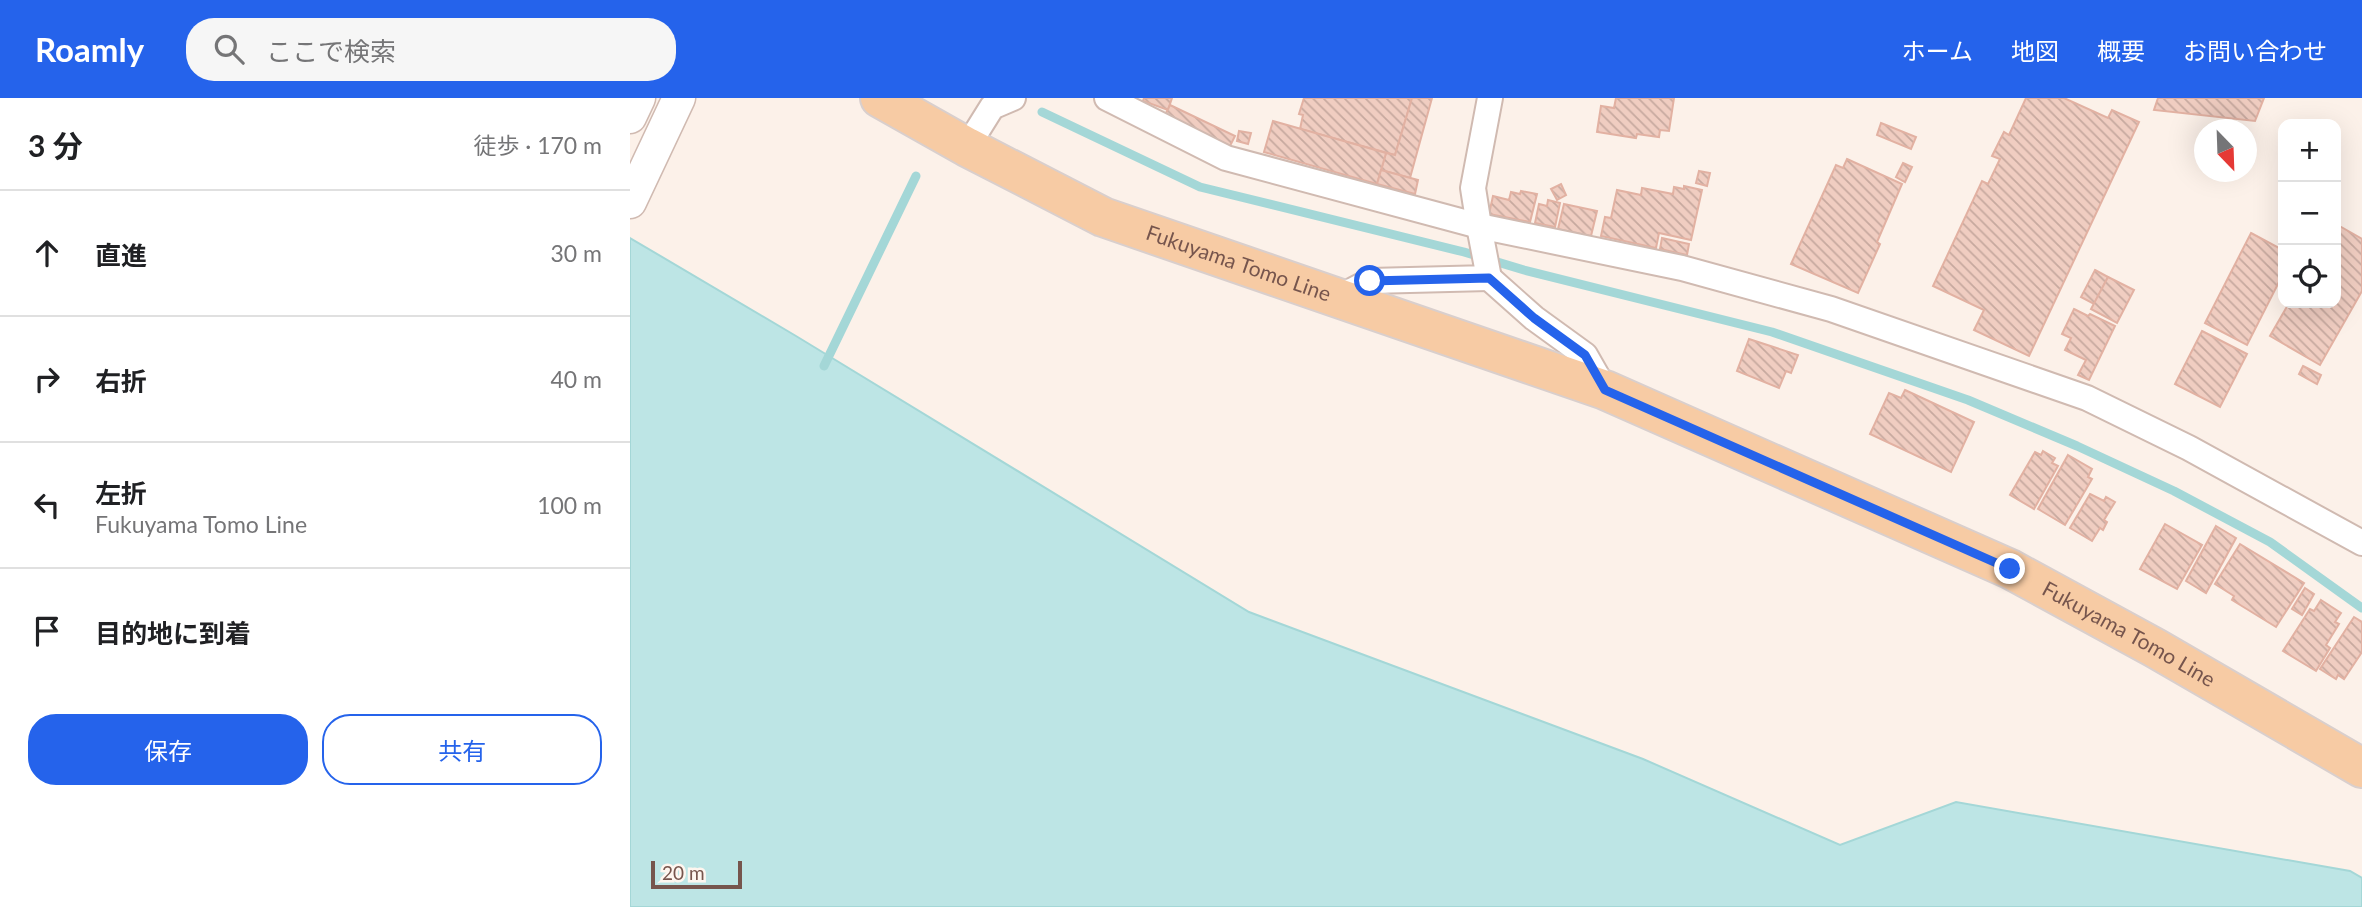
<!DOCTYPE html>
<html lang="ja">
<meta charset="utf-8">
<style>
:root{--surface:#fff;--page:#f6f6f6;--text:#202124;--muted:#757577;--line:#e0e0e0;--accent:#2563eb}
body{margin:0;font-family:Lato,"Noto Sans JP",sans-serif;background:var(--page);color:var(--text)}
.controls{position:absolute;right:21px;top:21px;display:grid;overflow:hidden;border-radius:14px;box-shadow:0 7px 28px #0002}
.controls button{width:63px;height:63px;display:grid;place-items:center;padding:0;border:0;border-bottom:2px solid var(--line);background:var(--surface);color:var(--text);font:35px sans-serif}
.compass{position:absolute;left:1564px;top:21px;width:63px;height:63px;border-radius:50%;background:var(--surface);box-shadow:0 7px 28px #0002;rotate:157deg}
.scale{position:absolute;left:21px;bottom:18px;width:91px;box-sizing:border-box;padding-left:7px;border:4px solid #76554d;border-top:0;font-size:19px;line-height:24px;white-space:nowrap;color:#76554d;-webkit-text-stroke:5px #fef6ef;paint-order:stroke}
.stop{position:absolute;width:21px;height:21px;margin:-16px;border:5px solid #2563eb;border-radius:50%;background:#fff}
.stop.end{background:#2563eb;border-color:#fff;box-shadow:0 2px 7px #0008}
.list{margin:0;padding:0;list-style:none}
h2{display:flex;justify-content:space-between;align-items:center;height:91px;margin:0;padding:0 28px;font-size:30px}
h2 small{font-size:23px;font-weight:400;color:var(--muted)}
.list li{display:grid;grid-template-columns:46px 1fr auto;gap:21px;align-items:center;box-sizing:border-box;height:126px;padding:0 28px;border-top:2px solid var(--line)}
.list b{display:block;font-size:26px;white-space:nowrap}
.list p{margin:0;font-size:23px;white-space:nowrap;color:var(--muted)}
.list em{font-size:23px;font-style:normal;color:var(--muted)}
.actions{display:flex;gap:14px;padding:21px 28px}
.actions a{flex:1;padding:16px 0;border:2px solid var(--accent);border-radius:28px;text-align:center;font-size:24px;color:var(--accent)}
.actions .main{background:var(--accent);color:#fff}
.icon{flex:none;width:38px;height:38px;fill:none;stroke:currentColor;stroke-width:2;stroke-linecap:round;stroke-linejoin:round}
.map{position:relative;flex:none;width:1732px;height:809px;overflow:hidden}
header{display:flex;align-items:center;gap:42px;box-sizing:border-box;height:98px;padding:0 35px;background:var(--accent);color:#fff}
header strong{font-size:33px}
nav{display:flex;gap:38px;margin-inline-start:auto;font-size:24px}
.search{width:490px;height:63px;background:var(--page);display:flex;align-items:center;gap:18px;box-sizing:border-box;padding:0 24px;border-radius:28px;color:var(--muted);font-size:26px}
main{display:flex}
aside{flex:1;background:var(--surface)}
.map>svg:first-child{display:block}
</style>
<header>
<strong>Roamly</strong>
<div class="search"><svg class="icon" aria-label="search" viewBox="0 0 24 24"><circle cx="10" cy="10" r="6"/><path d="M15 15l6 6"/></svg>ここで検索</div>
<nav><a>ホーム</a><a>地図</a><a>概要</a><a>お問い合わせ</a></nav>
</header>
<main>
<aside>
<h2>3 分<small>徒歩 · 170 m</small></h2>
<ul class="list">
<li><svg class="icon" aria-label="ahead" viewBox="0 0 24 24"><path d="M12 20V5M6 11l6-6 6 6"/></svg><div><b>直進</b></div><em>30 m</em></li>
<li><svg class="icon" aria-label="right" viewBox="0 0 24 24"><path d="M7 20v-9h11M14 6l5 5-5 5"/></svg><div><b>右折</b></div><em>40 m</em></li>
<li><svg class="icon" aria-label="left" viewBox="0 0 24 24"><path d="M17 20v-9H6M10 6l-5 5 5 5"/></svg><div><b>左折</b><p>Fukuyama Tomo Line</p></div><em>100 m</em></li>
<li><svg class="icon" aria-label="arrive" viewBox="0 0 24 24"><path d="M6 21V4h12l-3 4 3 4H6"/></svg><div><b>目的地に到着</b></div></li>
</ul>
<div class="actions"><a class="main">保存</a><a>共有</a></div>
</aside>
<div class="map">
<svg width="1732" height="809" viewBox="0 0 1732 809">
<defs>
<pattern id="building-back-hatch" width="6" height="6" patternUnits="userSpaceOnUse" patternTransform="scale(1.75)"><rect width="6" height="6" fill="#f0cdc1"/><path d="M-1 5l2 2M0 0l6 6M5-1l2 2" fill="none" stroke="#c7a99f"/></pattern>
</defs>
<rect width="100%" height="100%" fill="#fcf1e9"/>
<path fill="#bde5e5" stroke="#a4d7d7" stroke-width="2" d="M0,140L166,238L619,514L1013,661L1210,747L1326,704L1720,773L1732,780V809H0Z"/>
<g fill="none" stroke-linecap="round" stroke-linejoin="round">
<g stroke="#a4d7d7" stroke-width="9">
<path d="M412,14L570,89L834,154L894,172L1142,234L1338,302L1447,348L1544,393L1640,444L1732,510"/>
<path d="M194,268L286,78"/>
</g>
</g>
<g fill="url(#building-back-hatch)" stroke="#e2b1a2" stroke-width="2">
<path d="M514,0H542L538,12L513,3Z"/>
<path d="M674,0H782L765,57L670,31L673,17L669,16Z"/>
<path d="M782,0H802L780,80L751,72L756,55L765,57Z"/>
<path d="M986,0H1044L1039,33L1030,32L1029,39L1007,36L1006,40L967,34L971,8L984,10Z"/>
<path d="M1396,0H1434L1478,20L1482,12L1509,24L1399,258L1344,232L1354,212L1303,188L1352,83L1358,86L1370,61L1362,58L1374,34L1379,37Z"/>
<path d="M1528,0H1634L1625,23L1524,12Z"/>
<path d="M540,7L605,38L600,48L535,17Z"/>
<path d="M643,23L756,55L747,86L634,54Z"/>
<path d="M1251,25L1286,39L1281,51L1247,37Z"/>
<path d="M609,33L621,35L618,46L607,43Z"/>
<path d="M1217,61L1272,86L1247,144L1250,146L1228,195L1161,166L1206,67L1213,70Z"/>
<path d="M1273,65L1282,69L1275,84L1266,79Z"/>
<path d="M751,72L788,82L785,96L747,86Z"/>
<path d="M1069,73L1080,75L1077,88L1066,85Z"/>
<path d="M931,86L936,97L927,102L921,91Z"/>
<path d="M1054,88L1072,92L1061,142L1029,135L1026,150L971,138L975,119L981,120L987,92L1011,97L1012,90L1043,96L1044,89L1054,91Z"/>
<path d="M891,93L907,96L900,124L859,116L863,98L879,102L881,94L890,96Z"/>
<path d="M918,102L930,105L925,129L905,125L909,106L917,108Z"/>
<path d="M934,106L967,113L961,138L928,131Z"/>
<path d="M1706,126L1732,141V193L1690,267L1640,238L1659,205H1706Z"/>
<path d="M1621,135L1653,152V176L1617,247L1575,225Z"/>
<path d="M1032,140L1059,146L1057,157L1030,151Z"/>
<path d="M1465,172L1478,179L1464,206L1451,199Z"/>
<path d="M1478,179L1504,192L1487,225L1461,211Z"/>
<path d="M1444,211L1458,218L1460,216L1485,228L1459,282L1448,277L1456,262L1435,252L1441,240L1432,236Z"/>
<path d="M1572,233L1617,256L1590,309L1545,286Z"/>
<path d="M1119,241L1168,257L1161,275L1156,273L1149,290L1107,273Z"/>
<path d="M1673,268L1691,277L1687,286L1669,276Z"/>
<path d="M1275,292L1344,324L1321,374L1240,336L1259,295L1271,300Z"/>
<path d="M1413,353L1425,360L1422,365L1428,368L1404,411L1380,397L1405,354L1411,357Z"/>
<path d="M1438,357L1462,371L1458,379L1462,381L1435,427L1408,411Z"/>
<path d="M1460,396L1474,403L1476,399L1485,404L1474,422L1477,424L1473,432L1470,430L1462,443L1440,430Z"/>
<path d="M1535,426L1572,447L1547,491L1510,471Z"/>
<path d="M1586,428L1606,440L1576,495L1556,483Z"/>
<path d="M1610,446L1674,485L1646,529L1602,502L1604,498L1585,486Z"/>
<path d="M1675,490L1684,496L1672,517L1662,511Z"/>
<path d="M1691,502L1711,515L1705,524L1709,526L1696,547L1700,550L1686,573L1653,553L1680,511L1684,513Z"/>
<path d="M1724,519L1732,524V554L1714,581L1708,577L1706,581L1690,571Z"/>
</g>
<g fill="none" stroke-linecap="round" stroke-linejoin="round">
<defs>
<g id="minor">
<path d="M477,0L596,60L849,128L843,90L860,0"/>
<path d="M337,49L362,9L383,0"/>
<path d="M859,180L904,220L955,257L975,292"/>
<path d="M706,201L740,183L859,180L849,128L1052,170L1201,211L1457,300L1559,350L1732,445"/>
</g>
<g id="tertiary">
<path d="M0,19L9,0"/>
<path d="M0,104L49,0"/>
</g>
<g id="primary">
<path id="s1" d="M250,0L337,49L473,119L975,292L1380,471L1525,550L1732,670"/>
</g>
</defs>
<use href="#minor" stroke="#d0bab1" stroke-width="28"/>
<use href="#tertiary" stroke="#d0bab1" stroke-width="35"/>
<use href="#primary" stroke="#d9cfcd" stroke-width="42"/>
<use href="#minor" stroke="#fff" stroke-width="24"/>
<use href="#tertiary" stroke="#fff" stroke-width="32"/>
<use href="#primary" stroke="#f7cba4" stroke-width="38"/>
</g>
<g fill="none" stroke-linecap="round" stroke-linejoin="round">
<path stroke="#2563eb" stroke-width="9" d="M740,183L859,180L904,220L955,257L975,292L1380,471"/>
</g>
<g text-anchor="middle" stroke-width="6" stroke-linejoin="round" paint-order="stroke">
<g font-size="21" fill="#76554d" stroke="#fef6ef">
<text dy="7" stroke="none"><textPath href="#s1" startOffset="396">Fukuyama Tomo Line</textPath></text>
<text dy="7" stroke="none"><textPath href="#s1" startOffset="1362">Fukuyama Tomo Line</textPath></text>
</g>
</g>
</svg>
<div class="controls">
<button>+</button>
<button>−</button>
<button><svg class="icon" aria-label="locate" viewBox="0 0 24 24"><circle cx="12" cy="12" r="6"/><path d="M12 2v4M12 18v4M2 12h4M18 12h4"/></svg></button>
</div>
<svg class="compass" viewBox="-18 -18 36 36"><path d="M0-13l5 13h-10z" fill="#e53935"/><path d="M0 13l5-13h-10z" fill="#757577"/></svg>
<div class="scale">20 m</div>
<div class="stop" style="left:740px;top:183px"></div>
<div class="stop end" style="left:1380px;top:471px"></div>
</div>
</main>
